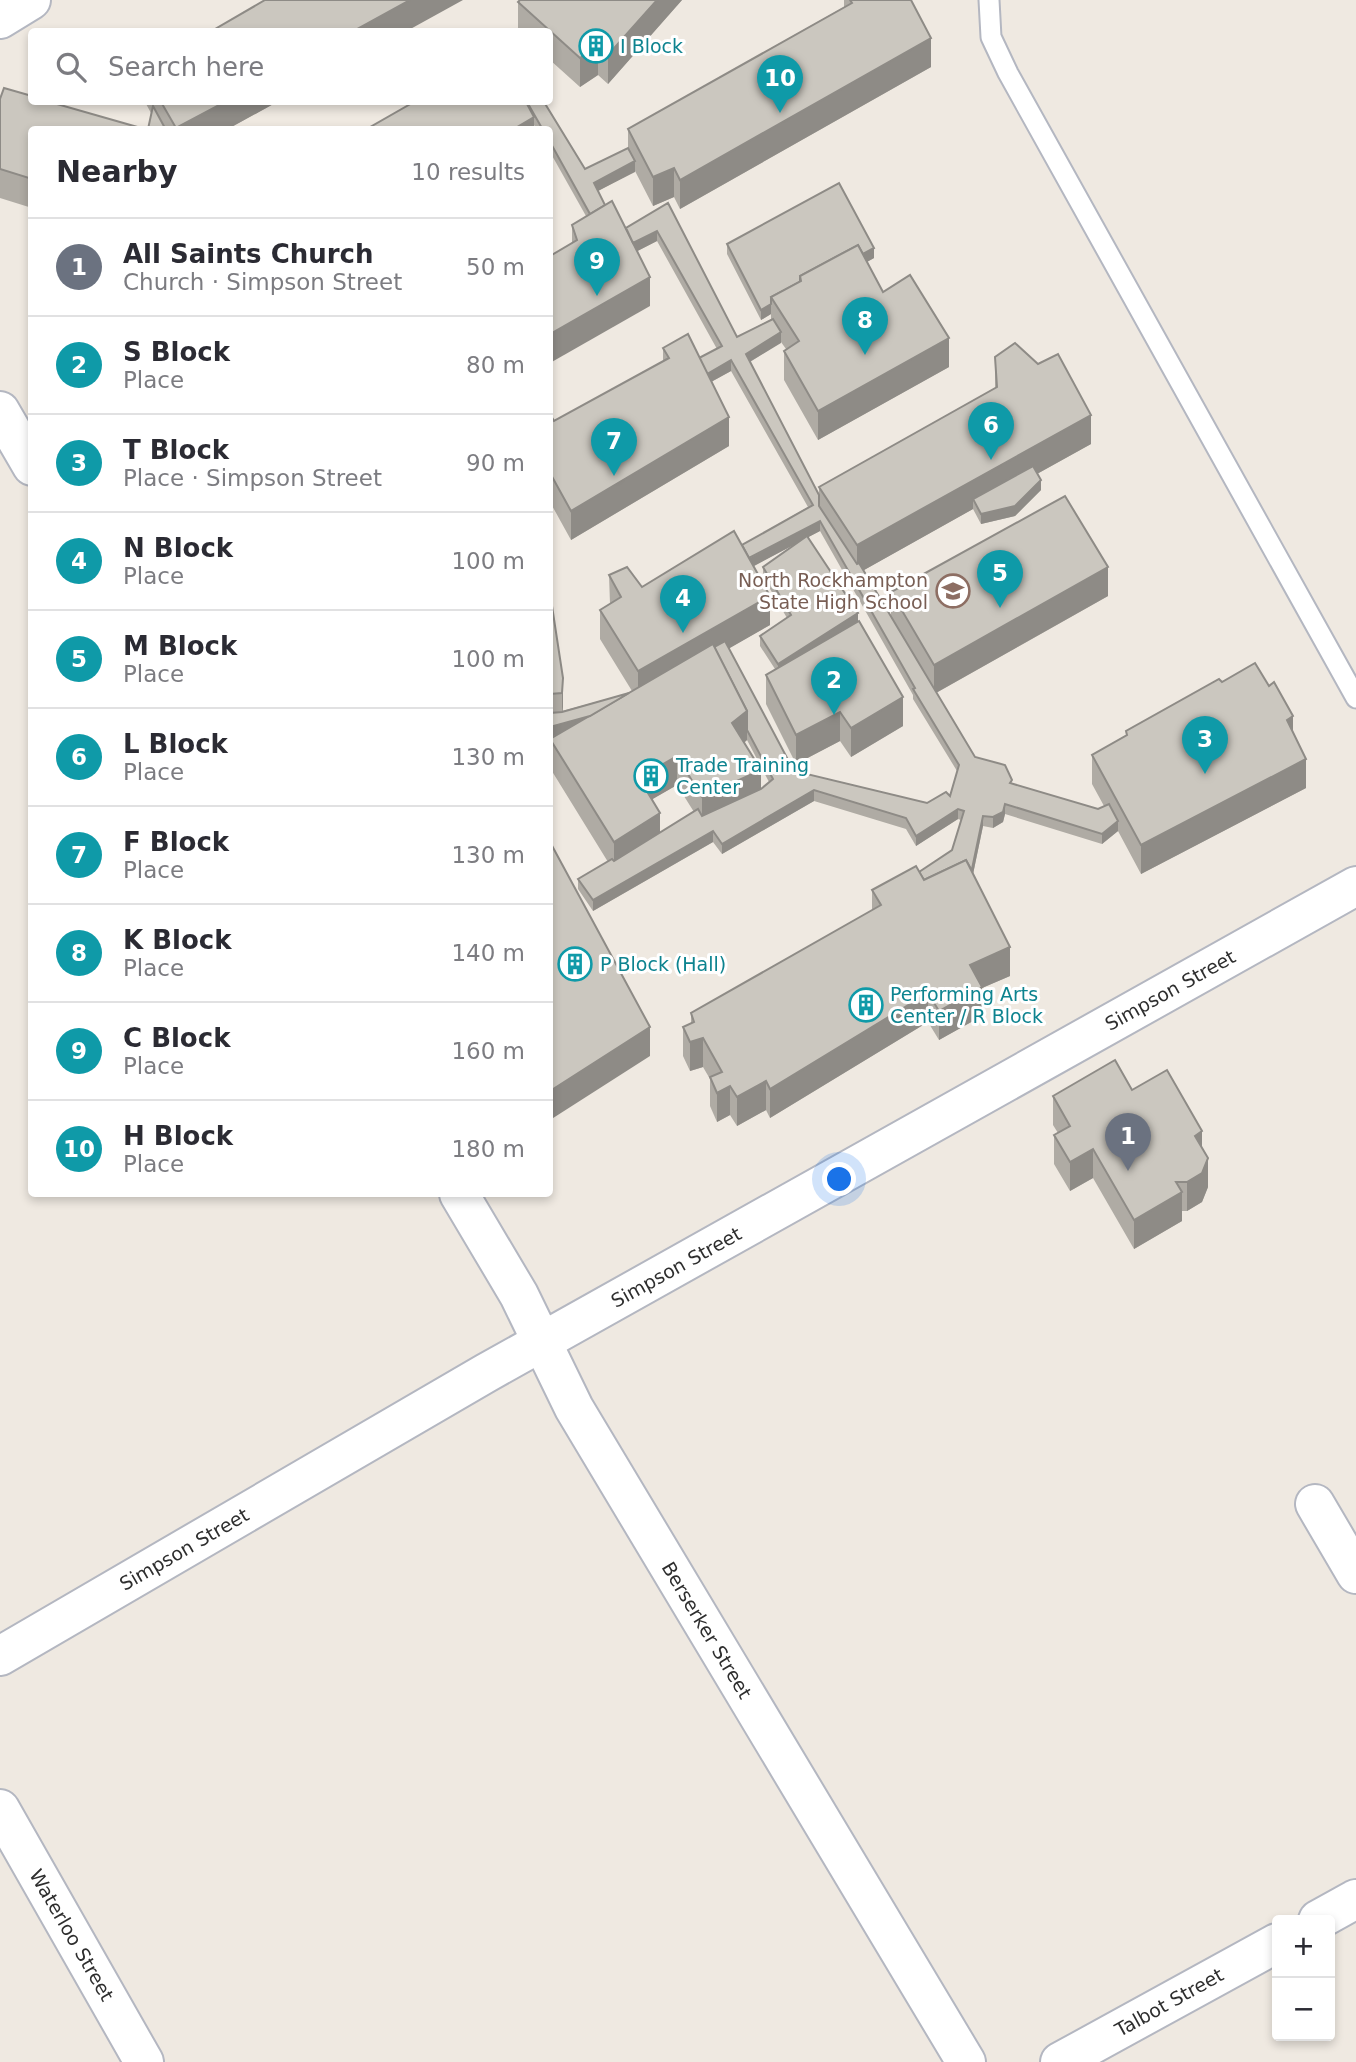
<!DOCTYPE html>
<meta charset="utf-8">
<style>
:root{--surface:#fff;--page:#f7f7f7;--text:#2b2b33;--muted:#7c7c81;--line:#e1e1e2;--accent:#4264fb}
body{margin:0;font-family:"DejaVu Sans",sans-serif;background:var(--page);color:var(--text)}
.controls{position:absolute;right:21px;bottom:21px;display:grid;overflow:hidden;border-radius:7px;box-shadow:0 4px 10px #0003}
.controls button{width:63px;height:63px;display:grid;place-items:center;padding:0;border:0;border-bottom:2px solid var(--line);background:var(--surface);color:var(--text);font:35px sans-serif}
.you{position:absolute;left:840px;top:1180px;width:24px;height:24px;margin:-18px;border:5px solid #fff;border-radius:50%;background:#1a73e8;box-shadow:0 0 0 10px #1a73e833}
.badge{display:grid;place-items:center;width:46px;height:46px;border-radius:50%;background:var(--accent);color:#fff;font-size:23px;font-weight:700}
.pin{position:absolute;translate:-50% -58px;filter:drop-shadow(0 2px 4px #0008)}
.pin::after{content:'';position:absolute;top:37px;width:24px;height:21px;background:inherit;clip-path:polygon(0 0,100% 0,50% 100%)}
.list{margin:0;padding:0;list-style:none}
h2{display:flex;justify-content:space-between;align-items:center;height:91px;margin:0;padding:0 28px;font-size:30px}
h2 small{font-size:23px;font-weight:400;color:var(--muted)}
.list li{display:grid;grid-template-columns:46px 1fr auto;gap:21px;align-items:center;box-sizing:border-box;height:98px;padding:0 28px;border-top:2px solid var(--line)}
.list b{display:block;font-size:26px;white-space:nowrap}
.list p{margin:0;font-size:23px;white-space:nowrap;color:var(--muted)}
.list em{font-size:23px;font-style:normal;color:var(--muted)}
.icon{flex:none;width:38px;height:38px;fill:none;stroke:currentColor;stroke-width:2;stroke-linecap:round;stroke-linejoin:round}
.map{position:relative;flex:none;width:1356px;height:2062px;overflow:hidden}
.search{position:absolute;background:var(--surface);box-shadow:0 4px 10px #0003;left:28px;top:28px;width:525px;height:77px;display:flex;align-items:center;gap:18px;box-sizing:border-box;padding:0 24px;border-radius:7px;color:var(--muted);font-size:26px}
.panel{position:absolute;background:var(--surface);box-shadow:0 4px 10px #0003;left:28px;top:126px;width:525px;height:1071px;border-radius:7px}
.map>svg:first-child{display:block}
</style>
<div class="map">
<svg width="1356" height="2062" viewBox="0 0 1356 2062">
<rect width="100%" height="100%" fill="#efe9e1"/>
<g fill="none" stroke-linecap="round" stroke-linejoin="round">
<defs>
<path id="lane" d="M989,0L991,37L1008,73L1356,698"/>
<g id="street">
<path d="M0,19L31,0"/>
<path d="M1315,1504L1356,1574"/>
<path d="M0,1656L486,1373L1356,886"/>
<path d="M0,1809L144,2062"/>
<path d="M1318,1920L1356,1899"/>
<path d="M1060,2062L1277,1943"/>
</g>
<g id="secondary">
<path d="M0,411L32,466"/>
<path d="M459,1194L519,1295L574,1408L966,2062"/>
</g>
</defs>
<use href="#lane" stroke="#b4b7c1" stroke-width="23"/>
<use href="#street" stroke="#b4b7c1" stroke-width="42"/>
<use href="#secondary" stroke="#b4b7c1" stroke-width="42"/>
<use href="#lane" stroke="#fff" stroke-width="19"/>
<use href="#street" stroke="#fff" stroke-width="38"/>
<use href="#secondary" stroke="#fff" stroke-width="38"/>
</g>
<g fill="#afaba4" fill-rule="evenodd">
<path d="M682,0L608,84L598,75L580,87L550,60V32L518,31V2Z"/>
<path d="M844,0H911L931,67L680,209L674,197L653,206L635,171L598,191L605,205L626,228L668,203L737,337L771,319V314L761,320L727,254V244L874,258L867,262L883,292L949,367L818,440L784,380V351L786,349L781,342L750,362L819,495V487L995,388V357L1091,444L1037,474L1041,490L1015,516L981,524L973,509L864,570L891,616V592L1108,596L936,693L975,757L1012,784L1098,809L1104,806L1092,784V755L1126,735V731L1293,732L1306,788L1141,874L1118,831L1102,844L1005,814L1003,822L993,828L983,826L973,874L1010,976L982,988V1016L939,1040L928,1022L770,1118L766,1110L737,1126L730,1115L717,1122L710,1106V1079L703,1067L690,1071L683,1056V1027L691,1024V1013L872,910V890L919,872L952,850L961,820L958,819L916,846L906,829L814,801L722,854L713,842L593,911L578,889V879L608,862L550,768V739L556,735L550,737V593L563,678L562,711L629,693L632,691L600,639V610L610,604L609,575L642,587L742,545L808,507L731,371L711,382L729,446L571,540L550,502V414L554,421L663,361V348L699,358L717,349L657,241L637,251L650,306L572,243V225L586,216L550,152V130H537L534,125V130H365L544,102L585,169L628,148V129L844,7ZM820,531L913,695V699L957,771L950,796L927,803L794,771L729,648L770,625L753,566L799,542L763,567V577L787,618L760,636V646L775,669L766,675V704L796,764L840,741L851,757L903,726L858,621L808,537ZM747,740L769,782L761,789L744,743ZM677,785L694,812L660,833L652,799Z"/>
<path d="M0,99L148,129L151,113L145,102H277L226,130H32V208L0,198Z"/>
<path d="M1132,1090L1202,1148L1208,1187L1202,1202L1187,1211H1182V1221L1134,1249L1093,1178L1070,1191L1054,1164V1135L1058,1133L1053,1125V1096Z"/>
</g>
<g fill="#8e8b86">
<path d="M410,0H463L405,32H352Z"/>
<path d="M657,0H682L608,84V55Z"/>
<path d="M931,38V67L680,209V180Z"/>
<path d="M598,46V75L580,87V58Z"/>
<path d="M225,102H277L226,130H176V128Z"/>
<path d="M534,117V130H512Z"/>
<path d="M635,161V172L594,193V183Z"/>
<path d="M674,168V197L653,206V177Z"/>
<path d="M657,231V241L626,257V247Z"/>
<path d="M874,248V258L801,298V288Z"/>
<path d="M650,277V306L550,363V334Z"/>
<path d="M771,304V314L761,320V310Z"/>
<path d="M781,332V343L746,364V354Z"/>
<path d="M949,338V367L818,440V411Z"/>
<path d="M731,360V371L700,388V378Z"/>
<path d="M1091,415V444L977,507L973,499V509L857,574V545Z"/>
<path d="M729,417V446L571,540V511Z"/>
<path d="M1041,480V490L1015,516L981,524V514Z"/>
<path d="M820,521V531L741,573V563Z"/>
<path d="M1108,567V596L934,694V665Z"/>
<path d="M770,596V625L709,660L637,713L550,737V727L638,701V671Z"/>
<path d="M858,613V624L778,674V664Z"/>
<path d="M563,678V707L562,722V693Z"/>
<path d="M903,697V726L851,757V728Z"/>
<path d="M747,711V740L732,752V723Z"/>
<path d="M840,712V741L796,764V735Z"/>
<path d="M1293,716V745L1287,720Z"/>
<path d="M677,756V785L639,807V778Z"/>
<path d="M1306,759V788L1141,874V845Z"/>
<path d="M761,770V799L702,826V797Z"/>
<path d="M814,790V801L722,854V844Z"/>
<path d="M1005,804V814L1003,822L993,828V817Z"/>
<path d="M958,809V819L916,846V836Z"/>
<path d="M660,813V842L614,871V842Z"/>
<path d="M983,816V826L972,879L928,906Z"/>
<path d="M1118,821V831L1102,844V834Z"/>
<path d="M713,831V842L593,911V900Z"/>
<path d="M1010,947V976L982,988V1016L939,1040V1011L970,965Z"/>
<path d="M928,993V1022L770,1118V1089Z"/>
<path d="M650,1027V1056L550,1120V1091Z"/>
<path d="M703,1038V1067L690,1071V1042Z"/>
<path d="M766,1081V1110L737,1126V1097Z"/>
<path d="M730,1086V1115L717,1122V1093Z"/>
<path d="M1202,1131V1161L1195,1136Z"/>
<path d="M1093,1149V1178L1070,1191V1162Z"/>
<path d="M1208,1158V1187L1202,1202L1187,1211V1182Z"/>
<path d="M1182,1192V1221L1134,1249V1220Z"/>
</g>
<g fill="#cbc7bf" stroke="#8e8b86" stroke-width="2">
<path d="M265,0H410L352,32H210Z"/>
<path d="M520,0H657L608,55L598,46L580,58L518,2Z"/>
<path d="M850,0H911L931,38L680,180L674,168L653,177L628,129L852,3Z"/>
<path d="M4,88L32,96V102H50L148,130H32V179L0,169V99Z"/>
<path d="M161,102H225L176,128Z"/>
<path d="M414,102H526L534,117L512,130H365Z"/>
<path d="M527,102H544L585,169L628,148L635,161L594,183L605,205L590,214L550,142V130H543Z"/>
<path d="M153,106L166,130L148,129Z"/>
<path d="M839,183L874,248L863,254L858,245L800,276V282L771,297V304L761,310L727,244Z"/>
<path d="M612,201L650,277L550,334V256L577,240L572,225Z"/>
<path d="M668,203L737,337L773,319L781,332L746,354L819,495V506L857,564L859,563L975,757L1005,765L1012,780L1010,783L1098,809L1109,804L1118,821L1102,834L1005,804L1003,812L993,817L983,816L972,869H971L966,860L924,880L919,872L952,850L964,811L958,809L916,836L906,818L814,790L722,844L713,831L593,900L578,879L612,859L614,861L698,809L702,816L761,789L773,779L747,730V711L714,647L725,641L794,771L927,803L946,792L950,796L959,765L913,689L915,688L820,521L749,558L742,545L813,505L731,360L707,374L699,358L722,346L657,231L633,243L626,228Z"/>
<path d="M858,245L883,292L910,275L949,338L818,411L784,351L799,341L771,297L801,281L800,276Z"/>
<path d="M688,334L729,417L571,511L550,473V414L554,421L669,358L663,348Z"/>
<path d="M1015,343L1038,364L1058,354L1091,415L857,545L819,487L997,387L995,357Z"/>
<path d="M1033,466L1041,480L1015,506L981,514L973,499Z"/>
<path d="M1065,496L1108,567L934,665L891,592Z"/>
<path d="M734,531L770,596L638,671L600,610L621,597L609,575L627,567L642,587Z"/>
<path d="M807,536L858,613L778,664L760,636L791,615L763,567Z"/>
<path d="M550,593L563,678L562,693L550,694Z"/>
<path d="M859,621L903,697L851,728L840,712L796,735L766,675Z"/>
<path d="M713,644L747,711L732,723L761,770L702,797L677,756L639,778L660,813L614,842L550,739Z"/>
<path d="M1255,663L1269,686L1274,682L1293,716L1287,720L1306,759L1141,845L1092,755L1127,735L1126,731L1219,679L1222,682Z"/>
<path d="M629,693L590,716L550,727V713L562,712Z"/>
<path d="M550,842L650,1027L550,1091Z"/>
<path d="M966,860L1010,947L970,965L982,987L939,1011L928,993L770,1089L766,1081L737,1097L730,1086L717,1093L710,1077L722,1072L703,1038L690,1042L683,1027L694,1022L691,1013L881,905L872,890L916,866L924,880Z"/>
<path d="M1115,1060L1132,1090L1167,1070L1202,1131L1195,1136L1208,1158L1202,1173L1187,1182H1176L1182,1192L1134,1220L1093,1149L1070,1162L1054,1135L1070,1126L1053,1096Z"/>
</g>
<defs>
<symbol id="building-ring" viewBox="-11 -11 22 22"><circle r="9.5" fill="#fff" stroke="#0f9aa8" stroke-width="1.5"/><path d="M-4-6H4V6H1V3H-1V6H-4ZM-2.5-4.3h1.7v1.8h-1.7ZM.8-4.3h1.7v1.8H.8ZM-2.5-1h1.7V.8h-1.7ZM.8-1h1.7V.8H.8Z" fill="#0f9aa8"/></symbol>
<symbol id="school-ring" viewBox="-11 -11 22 22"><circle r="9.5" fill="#fff" stroke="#8d6e63" stroke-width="1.5"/><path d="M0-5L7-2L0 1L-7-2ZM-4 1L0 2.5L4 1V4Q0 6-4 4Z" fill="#8d6e63"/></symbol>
</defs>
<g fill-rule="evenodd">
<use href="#building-ring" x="577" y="27" width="38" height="38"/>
<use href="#school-ring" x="934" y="572" width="38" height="38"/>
<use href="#building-ring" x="632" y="757" width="38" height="38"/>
<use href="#building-ring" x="556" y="945" width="38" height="38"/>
<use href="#building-ring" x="847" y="986" width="38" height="38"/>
</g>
<g text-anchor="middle" stroke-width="6" stroke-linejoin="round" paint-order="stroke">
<g font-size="19" fill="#0d838f" stroke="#fff" text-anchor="start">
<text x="620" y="53">I Block</text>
<text x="676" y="772">Trade Training<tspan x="676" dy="22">Center</tspan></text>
<text x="600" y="971">P Block (Hall)</text>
<text x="890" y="1001">Performing Arts<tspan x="890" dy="22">Center / R Block</tspan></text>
</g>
<g font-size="19" fill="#785e54" stroke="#fff" text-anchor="end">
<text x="928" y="587">North Rockhampton<tspan x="928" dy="22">State High School</tspan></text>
</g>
<g font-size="19" fill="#2e2e2e" stroke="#fff">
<text transform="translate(1170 990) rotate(-29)" y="7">Simpson Street</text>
<text transform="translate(676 1267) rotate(-29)" y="7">Simpson Street</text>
<text transform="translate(184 1549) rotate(-30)" y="7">Simpson Street</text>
<text transform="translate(707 1630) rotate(59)" y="7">Berserker Street</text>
<text transform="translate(72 1935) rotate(60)" y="7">Waterloo Street</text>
<text transform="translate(1169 2002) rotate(-29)" y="7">Talbot Street</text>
</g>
</g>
</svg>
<div class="controls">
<button>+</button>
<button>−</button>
</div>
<div class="you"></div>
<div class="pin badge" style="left:1128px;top:1171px;background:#6b7280">1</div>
<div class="pin badge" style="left:834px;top:715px;background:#0f9aa8">2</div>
<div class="pin badge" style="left:1205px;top:774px;background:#0f9aa8">3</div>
<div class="pin badge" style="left:683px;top:633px;background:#0f9aa8">4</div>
<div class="pin badge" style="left:1000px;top:608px;background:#0f9aa8">5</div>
<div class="pin badge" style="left:991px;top:460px;background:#0f9aa8">6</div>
<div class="pin badge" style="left:614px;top:476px;background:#0f9aa8">7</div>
<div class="pin badge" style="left:865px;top:355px;background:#0f9aa8">8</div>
<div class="pin badge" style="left:597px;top:296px;background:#0f9aa8">9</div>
<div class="pin badge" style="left:780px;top:113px;background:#0f9aa8">10</div>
<div class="search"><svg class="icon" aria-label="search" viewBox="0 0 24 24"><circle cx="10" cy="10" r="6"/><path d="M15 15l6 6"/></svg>Search here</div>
<section class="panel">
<h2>Nearby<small>10 results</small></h2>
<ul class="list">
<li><span class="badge" style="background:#6b7280">1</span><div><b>All Saints Church</b><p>Church · Simpson Street</p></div><em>50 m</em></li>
<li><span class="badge" style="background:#0f9aa8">2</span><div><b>S Block</b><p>Place</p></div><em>80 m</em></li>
<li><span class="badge" style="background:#0f9aa8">3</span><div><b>T Block</b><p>Place · Simpson Street</p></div><em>90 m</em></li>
<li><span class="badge" style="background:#0f9aa8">4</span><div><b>N Block</b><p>Place</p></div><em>100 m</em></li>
<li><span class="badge" style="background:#0f9aa8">5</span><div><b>M Block</b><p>Place</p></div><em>100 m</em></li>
<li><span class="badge" style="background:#0f9aa8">6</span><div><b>L Block</b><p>Place</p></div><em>130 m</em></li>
<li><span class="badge" style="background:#0f9aa8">7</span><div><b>F Block</b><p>Place</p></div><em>130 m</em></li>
<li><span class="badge" style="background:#0f9aa8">8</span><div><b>K Block</b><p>Place</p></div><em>140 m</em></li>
<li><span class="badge" style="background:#0f9aa8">9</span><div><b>C Block</b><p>Place</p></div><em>160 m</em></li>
<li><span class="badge" style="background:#0f9aa8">10</span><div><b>H Block</b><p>Place</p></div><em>180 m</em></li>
</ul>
</section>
</div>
